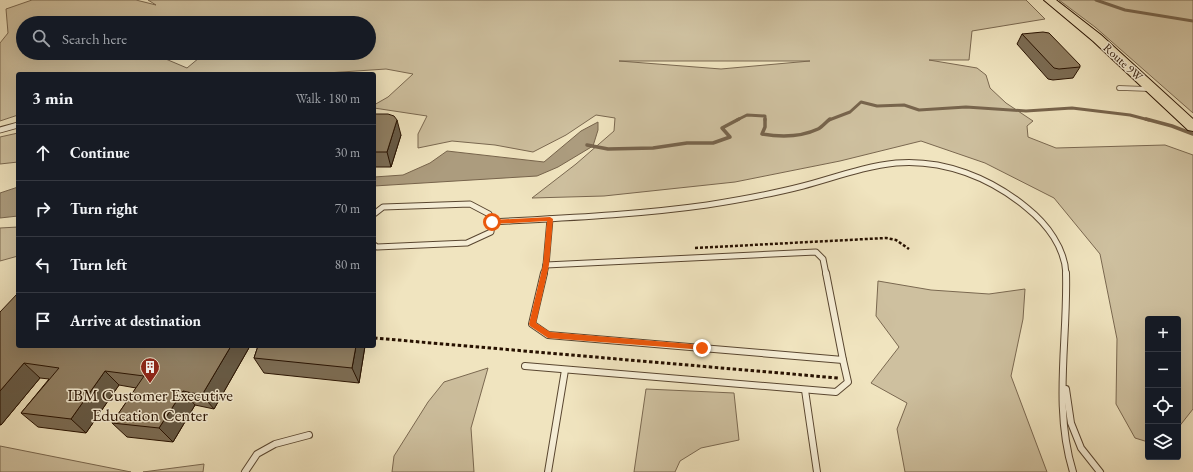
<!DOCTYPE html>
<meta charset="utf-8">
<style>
:root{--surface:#171b24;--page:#20242c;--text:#f1f3f6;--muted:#9ea1a6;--line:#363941}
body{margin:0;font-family:"EB Garamond",serif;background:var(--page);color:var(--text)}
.controls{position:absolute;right:12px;bottom:12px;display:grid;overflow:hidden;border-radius:4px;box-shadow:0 4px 16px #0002}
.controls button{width:36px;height:36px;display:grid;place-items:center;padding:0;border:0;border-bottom:1px solid var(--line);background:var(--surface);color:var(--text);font:20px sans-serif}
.stop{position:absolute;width:12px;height:12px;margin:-9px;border:3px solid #ea580c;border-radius:50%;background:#fff}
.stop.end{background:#ea580c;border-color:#fff;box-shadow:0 1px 4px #0008}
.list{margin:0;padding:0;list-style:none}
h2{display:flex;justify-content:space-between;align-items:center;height:52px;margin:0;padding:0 16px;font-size:17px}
h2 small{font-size:13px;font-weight:400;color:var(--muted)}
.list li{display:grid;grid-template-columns:26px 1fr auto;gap:12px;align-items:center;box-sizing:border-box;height:56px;padding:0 16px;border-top:1px solid var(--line)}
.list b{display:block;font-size:15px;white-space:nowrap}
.list em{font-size:13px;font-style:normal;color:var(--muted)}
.icon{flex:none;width:22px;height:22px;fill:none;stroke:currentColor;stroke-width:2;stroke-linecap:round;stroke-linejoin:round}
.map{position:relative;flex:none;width:1193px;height:472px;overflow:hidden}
.search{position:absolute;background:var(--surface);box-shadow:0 4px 16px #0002;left:16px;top:16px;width:360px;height:44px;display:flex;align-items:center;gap:10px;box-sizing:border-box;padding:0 14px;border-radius:22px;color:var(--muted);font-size:15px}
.panel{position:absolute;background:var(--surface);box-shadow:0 4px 16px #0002;left:16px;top:72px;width:360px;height:276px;border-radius:4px}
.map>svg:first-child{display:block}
</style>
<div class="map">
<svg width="1193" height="472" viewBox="0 0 1193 472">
<rect width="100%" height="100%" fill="#f0e4bf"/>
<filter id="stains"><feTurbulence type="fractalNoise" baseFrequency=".005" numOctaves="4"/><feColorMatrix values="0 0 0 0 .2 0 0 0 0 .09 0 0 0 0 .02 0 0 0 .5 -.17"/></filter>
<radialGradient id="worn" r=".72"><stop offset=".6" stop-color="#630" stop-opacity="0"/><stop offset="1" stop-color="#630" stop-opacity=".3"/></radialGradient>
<g fill="#cec09f" stroke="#7a6850" fill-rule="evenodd">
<path d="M32,0H136L156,5L148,0H1026L1045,19L972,31L969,60H929L977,68L986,75L990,88L1006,103L1033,121L1027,126L1028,137L1056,148L1165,145L1193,155V409L1178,428V319H1148V442L1135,438L1116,404L1117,339L1100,254L1054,198L985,163L921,141L840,161L735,182L604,196L532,198L576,164L614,131L615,118L596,115L566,135L533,152L495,145L452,141L418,148V134L427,116L374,108V105L388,97L413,74L386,69L312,74H18V115L0,121V43L8,33L6,9ZM177,17L186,23H369V53H205L187,68L161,57L166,53H23V23H178ZM619,61H810L721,69Z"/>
<path d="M1059,0H1193V113L1095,27Z"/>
<path d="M18,133V162L0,164V137Z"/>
<path d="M18,227V256L0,261V228Z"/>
<path d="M878,281L931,290L989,294L1025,289L1023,319L1011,376L1047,472H905L897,429L907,403L871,383L899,347L876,316Z"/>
<path d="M488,368L471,428L474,472H392L394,456L428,402L444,382Z"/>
<path d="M646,389L734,393L739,440L701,448L680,461L675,472H634Z"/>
<path d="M0,446L131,472H0Z"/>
<path d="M204,464L203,472H143Z"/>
</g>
<g fill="#ac9c7e" stroke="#77644c">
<path d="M598,122V130L593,146L558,167L537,176L374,186V177L403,175L430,163L447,151L544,162L581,131Z"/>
<path d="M18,187V216L0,218V193Z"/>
</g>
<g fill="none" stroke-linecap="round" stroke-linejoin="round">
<g stroke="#77644c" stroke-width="3">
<path d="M1096,0L1125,10L1193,21"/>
<path d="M737,120L747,115L765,116V120"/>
<path d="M829,120L850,112L861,102L877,106L904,105L919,110L966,107L1026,111L1072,108L1130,115L1149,120"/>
</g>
<g stroke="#77644c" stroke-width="3.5">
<path d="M765,119V127L762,134C780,137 801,137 818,129C822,127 826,122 830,119"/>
<path d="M1146,119L1172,126L1193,134"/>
<path d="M587,145L608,149L653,148L687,143H713L730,137L722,128L739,119"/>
</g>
<defs>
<path id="service-far2" d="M1119,88L1150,89"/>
<g id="service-far1">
<path d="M0,130L18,125"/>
<path d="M374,214L383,207L470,204L489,214L492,222L491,232L467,243L377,247L374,245"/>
<path d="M492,222C564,218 636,215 707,205C739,200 772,194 803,186C833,178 865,166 896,163C944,159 991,178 1027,208C1047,224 1065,248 1066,274"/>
<path d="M546,265L550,219"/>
<path d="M546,265L816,252L823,259L826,274"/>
<path d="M544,274L546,265"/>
</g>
<g id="service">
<path d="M544,273L532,324L548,335L843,360L826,273"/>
<path d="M1066,273C1068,340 1053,407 1073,472"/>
<path d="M525,366L836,392L848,382L843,360"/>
<path d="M1066,389L1071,423L1081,448L1100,472"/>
<path d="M805,390L817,472"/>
<path d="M245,472L257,454L275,444L309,435"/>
<path d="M548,472L565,370"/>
</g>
<path id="primary" d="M1044,0H1056L1101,35L1193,119V131L1188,130L1093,41Z"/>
</defs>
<use href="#service-far2" stroke="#594630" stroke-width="5.5"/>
<use href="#service-far1" stroke="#594630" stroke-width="7"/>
<use href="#service" stroke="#594630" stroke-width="8"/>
<use href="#primary" stroke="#271100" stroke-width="2"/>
<path stroke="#271100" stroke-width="2.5" stroke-dasharray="3 2" stroke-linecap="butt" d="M695,248L886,238L896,240L909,249"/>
<path stroke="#271100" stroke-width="3" stroke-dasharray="3.5 2.5" stroke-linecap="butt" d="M374,338L838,378"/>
<use href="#service-far2" stroke="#f5edd5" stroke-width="4"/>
<use href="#service-far1" stroke="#f5edd5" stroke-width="5"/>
<use href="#service" stroke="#f5edd5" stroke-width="6"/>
<use href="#primary" fill="#f0e4bf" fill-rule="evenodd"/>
</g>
<g fill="#7c6d55" stroke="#271100">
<path d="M1022,34L1080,67L1073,78L1053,80L1048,79L1017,44Z"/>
<path d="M374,114L401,135L391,167H374Z"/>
<path d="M0,312L250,346L214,409L195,405L173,442L127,437L112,423L136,388L119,385L86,433L38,427L21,413L49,379L40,378L1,425H0Z"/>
<path d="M258,346H365L359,383L264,373L254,358Z"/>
</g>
<g fill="#655945" stroke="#271100">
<path d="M397,120L401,135L391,167L387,152Z"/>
<path d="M231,346H250L214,409L202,395Z"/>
<path d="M356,346H365L359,383L352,368Z"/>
<path d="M24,363L40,378L1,425L0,424V391Z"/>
<path d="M105,371L119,385L86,433L71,419Z"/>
<path d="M183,391L195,405L173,442L159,428Z"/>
</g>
<g fill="#907f63" stroke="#271100">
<path d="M1043,32L1049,33L1080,65V67L1059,69L1054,68L1022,34Z"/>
<path d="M374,114H388L394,116L397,120L387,152H374Z"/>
<path d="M18,293V346H231L202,395L183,391L159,428L112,423L144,376L105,371L71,419L21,413L59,368L24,363L0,391V312Z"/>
<path d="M258,346H356L352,368L254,358Z"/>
</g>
<path fill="#ea580c" d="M550,217L553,219L549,265L536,323L550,332L702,345L706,348L705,350L548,338L530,326L529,324L543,265L547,221L492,224L489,222L492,220Z"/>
<defs>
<symbol id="building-pin" viewBox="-11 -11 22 30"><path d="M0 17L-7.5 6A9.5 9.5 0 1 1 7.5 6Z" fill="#8f2418" stroke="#f5edd5"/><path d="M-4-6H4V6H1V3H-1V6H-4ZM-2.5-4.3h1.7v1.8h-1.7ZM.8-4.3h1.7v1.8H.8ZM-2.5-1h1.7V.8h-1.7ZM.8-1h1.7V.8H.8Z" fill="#fff"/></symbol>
</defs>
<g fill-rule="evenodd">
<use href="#building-pin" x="139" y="356" width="22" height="30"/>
</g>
<g text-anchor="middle" stroke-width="3" stroke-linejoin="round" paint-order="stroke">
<g font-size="12" fill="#271100" stroke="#f5edd5">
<text transform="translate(1123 62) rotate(43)" y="4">Route 9W</text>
</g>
<g font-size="17" fill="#271100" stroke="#f5edd5">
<text x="150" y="401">IBM Customer Executive<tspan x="150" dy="20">Education Center</tspan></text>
</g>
</g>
<rect width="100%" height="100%" filter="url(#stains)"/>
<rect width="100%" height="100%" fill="url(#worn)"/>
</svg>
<div class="controls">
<button>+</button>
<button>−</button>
<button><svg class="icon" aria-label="locate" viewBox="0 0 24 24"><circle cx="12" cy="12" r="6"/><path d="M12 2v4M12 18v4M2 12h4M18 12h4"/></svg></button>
<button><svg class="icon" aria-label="layers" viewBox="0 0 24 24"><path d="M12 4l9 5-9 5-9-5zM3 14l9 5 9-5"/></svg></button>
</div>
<div class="stop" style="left:492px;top:222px"></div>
<div class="stop end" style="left:702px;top:348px"></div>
<div class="search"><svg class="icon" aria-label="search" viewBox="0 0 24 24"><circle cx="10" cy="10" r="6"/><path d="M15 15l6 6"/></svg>Search here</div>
<section class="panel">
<h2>3 min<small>Walk · 180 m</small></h2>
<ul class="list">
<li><svg class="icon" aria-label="ahead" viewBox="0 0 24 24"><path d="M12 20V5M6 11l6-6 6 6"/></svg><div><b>Continue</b></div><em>30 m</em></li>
<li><svg class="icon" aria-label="right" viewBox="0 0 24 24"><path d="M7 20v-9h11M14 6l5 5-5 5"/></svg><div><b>Turn right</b></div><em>70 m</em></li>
<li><svg class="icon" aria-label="left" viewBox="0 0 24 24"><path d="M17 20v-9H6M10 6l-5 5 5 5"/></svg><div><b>Turn left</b></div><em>80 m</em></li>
<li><svg class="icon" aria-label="arrive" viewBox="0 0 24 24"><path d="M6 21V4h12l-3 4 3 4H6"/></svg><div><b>Arrive at destination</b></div></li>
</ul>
</section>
</div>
